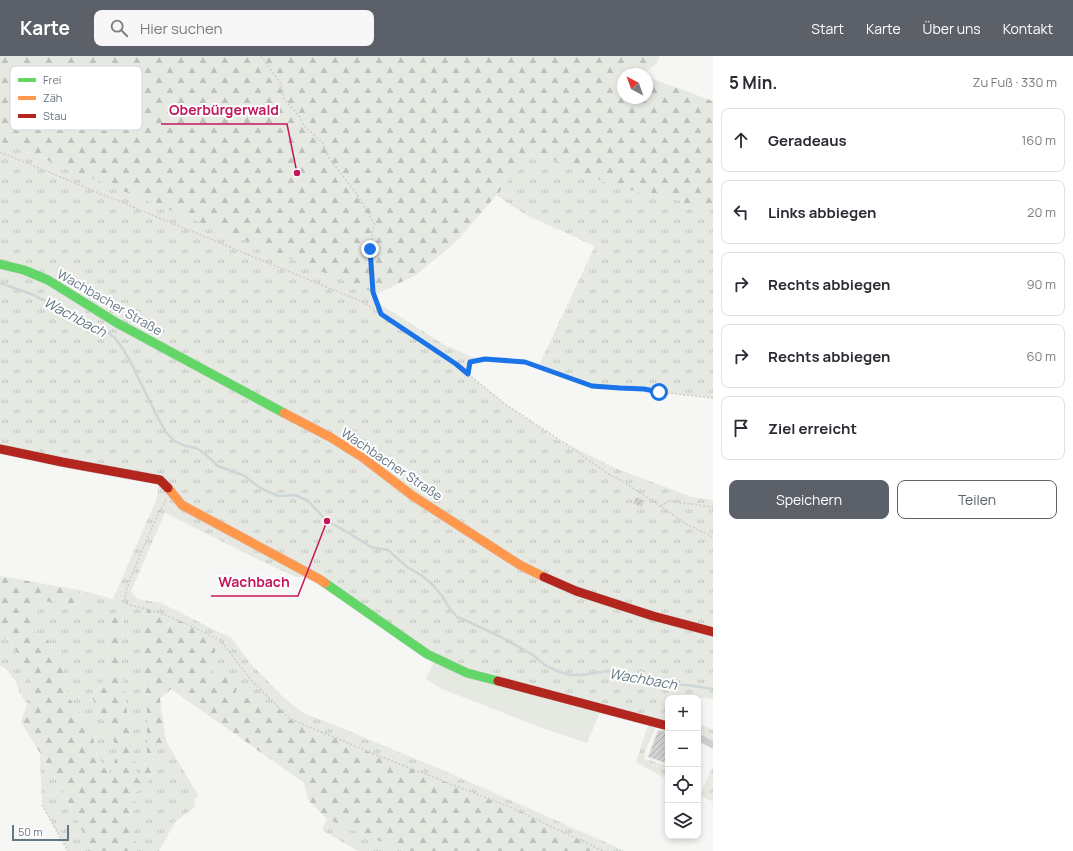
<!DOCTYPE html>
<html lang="de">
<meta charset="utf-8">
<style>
:root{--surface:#fff;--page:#f7f7f7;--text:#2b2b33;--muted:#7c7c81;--line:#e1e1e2;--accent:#5c6169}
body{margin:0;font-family:Manrope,sans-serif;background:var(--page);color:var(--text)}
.controls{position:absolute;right:12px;bottom:12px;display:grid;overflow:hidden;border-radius:8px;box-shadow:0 2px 6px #0003}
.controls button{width:36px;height:36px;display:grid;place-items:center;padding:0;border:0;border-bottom:1px solid var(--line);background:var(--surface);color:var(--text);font:20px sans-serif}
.compass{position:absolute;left:617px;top:12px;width:36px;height:36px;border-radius:50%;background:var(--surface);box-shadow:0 2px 6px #0003;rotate:319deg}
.scale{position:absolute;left:12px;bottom:10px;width:57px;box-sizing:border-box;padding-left:4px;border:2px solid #657785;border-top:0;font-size:11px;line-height:14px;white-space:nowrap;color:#657785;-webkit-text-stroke:3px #fff;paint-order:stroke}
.stop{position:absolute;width:12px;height:12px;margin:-9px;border:3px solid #1a73e8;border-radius:50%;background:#fff}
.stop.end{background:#1a73e8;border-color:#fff;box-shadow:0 1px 4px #0008}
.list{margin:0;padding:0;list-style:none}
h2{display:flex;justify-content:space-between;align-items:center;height:52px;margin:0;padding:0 16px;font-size:17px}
h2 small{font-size:13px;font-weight:400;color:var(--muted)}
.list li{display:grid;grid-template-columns:26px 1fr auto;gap:12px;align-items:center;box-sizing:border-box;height:64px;margin:0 8px 8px;padding:0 8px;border:1px solid var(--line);border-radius:8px}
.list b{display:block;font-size:15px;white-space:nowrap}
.list em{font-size:13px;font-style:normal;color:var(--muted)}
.actions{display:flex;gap:8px;padding:12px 16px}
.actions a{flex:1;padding:9px 0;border:1px solid var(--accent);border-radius:8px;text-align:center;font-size:14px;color:var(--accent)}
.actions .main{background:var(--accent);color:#fff}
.icon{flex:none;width:22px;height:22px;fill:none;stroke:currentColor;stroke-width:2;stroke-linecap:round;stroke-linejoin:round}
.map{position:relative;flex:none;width:713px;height:795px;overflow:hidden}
header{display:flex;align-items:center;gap:24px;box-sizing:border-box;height:56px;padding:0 20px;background:var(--accent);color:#fff}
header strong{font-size:19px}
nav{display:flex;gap:22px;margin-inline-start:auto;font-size:14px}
.search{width:280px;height:36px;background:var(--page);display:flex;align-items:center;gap:10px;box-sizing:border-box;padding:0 14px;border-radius:8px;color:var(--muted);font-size:15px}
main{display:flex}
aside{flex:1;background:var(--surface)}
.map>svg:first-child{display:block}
</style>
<header>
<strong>Karte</strong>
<div class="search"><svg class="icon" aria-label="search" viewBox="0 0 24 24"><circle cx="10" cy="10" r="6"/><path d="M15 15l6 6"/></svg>Hier suchen</div>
<nav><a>Start</a><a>Karte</a><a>Über uns</a><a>Kontakt</a></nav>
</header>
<main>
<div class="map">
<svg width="713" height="795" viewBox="0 0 713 795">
<defs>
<pattern id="grass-tufts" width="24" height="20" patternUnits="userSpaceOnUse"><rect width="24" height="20" fill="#e6e9e2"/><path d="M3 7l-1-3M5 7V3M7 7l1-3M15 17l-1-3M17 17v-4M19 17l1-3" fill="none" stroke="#bec2bd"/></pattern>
<pattern id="forest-firs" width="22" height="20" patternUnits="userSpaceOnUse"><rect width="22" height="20" fill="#e6e9e2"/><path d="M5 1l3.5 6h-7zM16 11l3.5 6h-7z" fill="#bec2bd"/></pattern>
<pattern id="building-hatch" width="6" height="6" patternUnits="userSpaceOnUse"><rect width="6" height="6" fill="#d0d1d1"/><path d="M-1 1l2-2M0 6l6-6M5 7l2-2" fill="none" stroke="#acaeaf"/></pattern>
</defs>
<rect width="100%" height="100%" fill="#f6f6f4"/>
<g fill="url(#grass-tufts)">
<path d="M0,85L373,236L380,248L443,288L472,301L485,303L471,306L468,318L505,348L573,394L563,386L615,412L692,441L713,444V643L681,640L680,642H668V670L658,666L644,698L645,703L668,710V724L636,706L648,669L467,617L308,521H296L251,500L165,457L131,535L137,543L161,547L231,582L252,609L284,642L303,657L332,668L447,716L625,795H603L510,751L379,700L290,663L277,650L235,639L212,620L213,600L220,583L185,567L157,556L142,606L147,650V704L138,726L121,617L123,558L111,561L108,619L92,641L118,694L110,721L97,699L91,673L68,640L63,609L46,581L32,575L37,545L84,548L79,534L113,543L156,444L160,425L0,393Z"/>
<path d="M534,95L616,131L681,145L683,152L713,153V342L659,336L644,333L620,332L592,330L538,311L595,190L528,160L496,139Z"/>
<path d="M0,581L11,583L32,634L27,647L20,638L15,624L5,612L0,610Z"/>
<path d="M698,667L713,674V689L700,682L698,686Z"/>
<path d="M166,685L198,739L194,745L195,751L175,766L159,795H137L130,754L135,748V737L149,725L155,696Z"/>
<path d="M40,698L62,733L92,795H68L42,749Z"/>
<path d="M713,710V746L700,739Z"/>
<path d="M327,763L403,795H358L322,774Z"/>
</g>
<g fill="url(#forest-firs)">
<path d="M0,0H660L657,7L643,18H623V42H647V21L713,45V153L683,152L681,145L616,131L534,95L458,184L416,219L377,238L0,85Z"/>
<path d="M0,520L79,534L84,548L37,545L32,575L46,581L63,609L68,640L91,673L97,699L110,720L118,694L92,641L108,619L111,561L123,557L121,617L138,725L147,704V650L142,606L147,553C173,560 197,572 220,584L213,600L212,620H231L238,627L235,639L277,650L290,663L379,700L510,751L603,795H403L327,763L308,744L304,727L171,633L160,643L166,685L155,696L149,725L135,737V748L130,754L137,795H92L62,733L21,666L32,634L11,583L0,581Z"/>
</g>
<path fill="#e6e9e2" d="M436,602L467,617L602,652L587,687L542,672L442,633L426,623Z"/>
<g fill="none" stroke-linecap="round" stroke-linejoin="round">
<path stroke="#cdd6d8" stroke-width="2.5" d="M0,227L31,238L48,246L104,274L115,282L123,293L130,305L158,362L166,376L173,384L185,390L196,392L204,397L218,410L245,420L260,432L269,436L279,440L295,439L308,445L327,465L347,476L371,491L388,494L407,511L421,519L432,528L442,540L450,553L457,561L467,565L501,581L533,599L545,609L557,615L570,619H582L608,615L621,618L642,624L663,628L687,629L713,633"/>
</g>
<g fill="url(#building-hatch)" stroke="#e5e5e4">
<path d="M636,441L645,444L642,451L633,448Z"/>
<path d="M658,674L668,676V708L648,701Z"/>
</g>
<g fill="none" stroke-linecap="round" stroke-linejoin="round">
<defs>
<g id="fast">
<path d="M0,208L24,214L48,224L117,267L284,357"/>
<path d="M325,527L427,598L467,617L498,625"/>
</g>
<g id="slow">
<path d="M284,357L330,381L362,401L413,440L520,509L544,521"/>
<path d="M168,432L182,449L319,523L325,527"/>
</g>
<g id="jam">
<path d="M0,393L62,406L160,424L168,432"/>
<path d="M544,521L576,535L653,560L713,576"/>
<path d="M498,625L668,670"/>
</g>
</defs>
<use href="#fast" stroke="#d3d4d5" stroke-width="10"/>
<use href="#slow" stroke="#d3d4d5" stroke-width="10"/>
<use href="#jam" stroke="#d3d4d5" stroke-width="10"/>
<g stroke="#ccc" stroke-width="1.5" stroke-dasharray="2 2" stroke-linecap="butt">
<path d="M261,0L281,28L284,43L299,60L304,70L323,87L329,102L356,137L374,167L370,193L373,236L381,257"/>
<path d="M551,0H552"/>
<path d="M0,96L365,247L456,308L468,318"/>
<path d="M713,342L659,336L644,333L620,332L592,330L525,306L485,303L471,306L468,318L505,348L563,386L610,419L624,426L688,469L713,481"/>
<path d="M166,444L157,460L130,523L125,540L126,547L130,549L157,556L185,567L220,584L251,624L290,663L379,700L510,751L603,795"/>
<path d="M661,450L669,445L713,451"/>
<path d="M42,749L68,795"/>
</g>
<path stroke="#cdcfcf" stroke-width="7" d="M698,681L713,689"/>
<use href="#fast" stroke="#63d668" stroke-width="9"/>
<use href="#slow" stroke="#ff974d" stroke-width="9"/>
<use href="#jam" stroke="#b3261e" stroke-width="9"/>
</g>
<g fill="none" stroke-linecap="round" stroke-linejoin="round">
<path stroke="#1a73e8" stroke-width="5" d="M370,193L373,236L381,258L456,308L468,318L470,306L485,303L525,306L592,330L620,332L644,333L659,336"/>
</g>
<g text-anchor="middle" stroke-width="4" stroke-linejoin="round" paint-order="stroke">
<g font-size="13" fill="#657785" stroke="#fff">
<text transform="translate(110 246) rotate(30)" y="5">Wachbacher Straße</text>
<text transform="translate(392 408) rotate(34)" y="5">Wachbacher Straße</text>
</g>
<g font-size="14" font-style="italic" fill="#607982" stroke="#fff">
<text transform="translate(75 261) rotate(28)" y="5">Wachbach</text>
<text transform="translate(643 623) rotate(10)" y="5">Wachbach</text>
</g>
</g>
<rect x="10" y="10" width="132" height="64" rx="6" fill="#fff" stroke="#d1d6da" stroke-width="1"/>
<rect x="18" y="22" width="18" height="4" fill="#63d668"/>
<rect x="18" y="40" width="18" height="4" fill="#ff974d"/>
<rect x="18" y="58" width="18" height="4" fill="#b3261e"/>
<g font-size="11" fill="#657785">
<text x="43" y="28">Frei</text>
<text x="43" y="46">Zäh</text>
<text x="43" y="64">Stau</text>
</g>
<path fill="none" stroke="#c2185b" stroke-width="1.5" d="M297 117L287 68H161M327 465L298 540H211"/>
<g fill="#c2185b" stroke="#fff" stroke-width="1.5">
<circle cx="297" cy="117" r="4"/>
<circle cx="327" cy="465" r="4"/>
</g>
<g font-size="14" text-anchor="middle" font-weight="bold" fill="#c2185b" stroke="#fff" stroke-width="4" stroke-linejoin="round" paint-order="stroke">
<text x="224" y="59">Oberbürgerwald</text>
<text x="254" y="531">Wachbach</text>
</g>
</svg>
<div class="controls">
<button>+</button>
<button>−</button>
<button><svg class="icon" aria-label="locate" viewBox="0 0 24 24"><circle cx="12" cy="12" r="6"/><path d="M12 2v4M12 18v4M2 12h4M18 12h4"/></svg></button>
<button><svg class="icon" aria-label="layers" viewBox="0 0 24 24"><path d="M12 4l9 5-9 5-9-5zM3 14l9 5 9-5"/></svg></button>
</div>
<svg class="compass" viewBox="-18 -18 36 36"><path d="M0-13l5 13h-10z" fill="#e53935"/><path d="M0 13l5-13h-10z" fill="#7c7c81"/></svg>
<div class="scale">50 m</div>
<div class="stop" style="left:659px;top:336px"></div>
<div class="stop end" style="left:370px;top:193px"></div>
</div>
<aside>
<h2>5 Min.<small>Zu Fuß · 330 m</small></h2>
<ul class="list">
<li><svg class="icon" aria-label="ahead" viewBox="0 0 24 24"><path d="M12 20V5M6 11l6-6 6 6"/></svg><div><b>Geradeaus</b></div><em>160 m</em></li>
<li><svg class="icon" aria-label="left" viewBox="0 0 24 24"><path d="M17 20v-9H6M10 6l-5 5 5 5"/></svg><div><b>Links abbiegen</b></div><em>20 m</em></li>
<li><svg class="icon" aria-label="right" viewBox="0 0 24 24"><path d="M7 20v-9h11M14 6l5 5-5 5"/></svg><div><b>Rechts abbiegen</b></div><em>90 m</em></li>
<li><svg class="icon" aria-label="right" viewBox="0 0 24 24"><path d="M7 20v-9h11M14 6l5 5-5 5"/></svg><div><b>Rechts abbiegen</b></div><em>60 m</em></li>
<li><svg class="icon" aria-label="arrive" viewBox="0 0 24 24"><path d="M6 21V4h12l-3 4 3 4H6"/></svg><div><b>Ziel erreicht</b></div></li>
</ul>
<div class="actions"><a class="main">Speichern</a><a>Teilen</a></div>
</aside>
</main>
